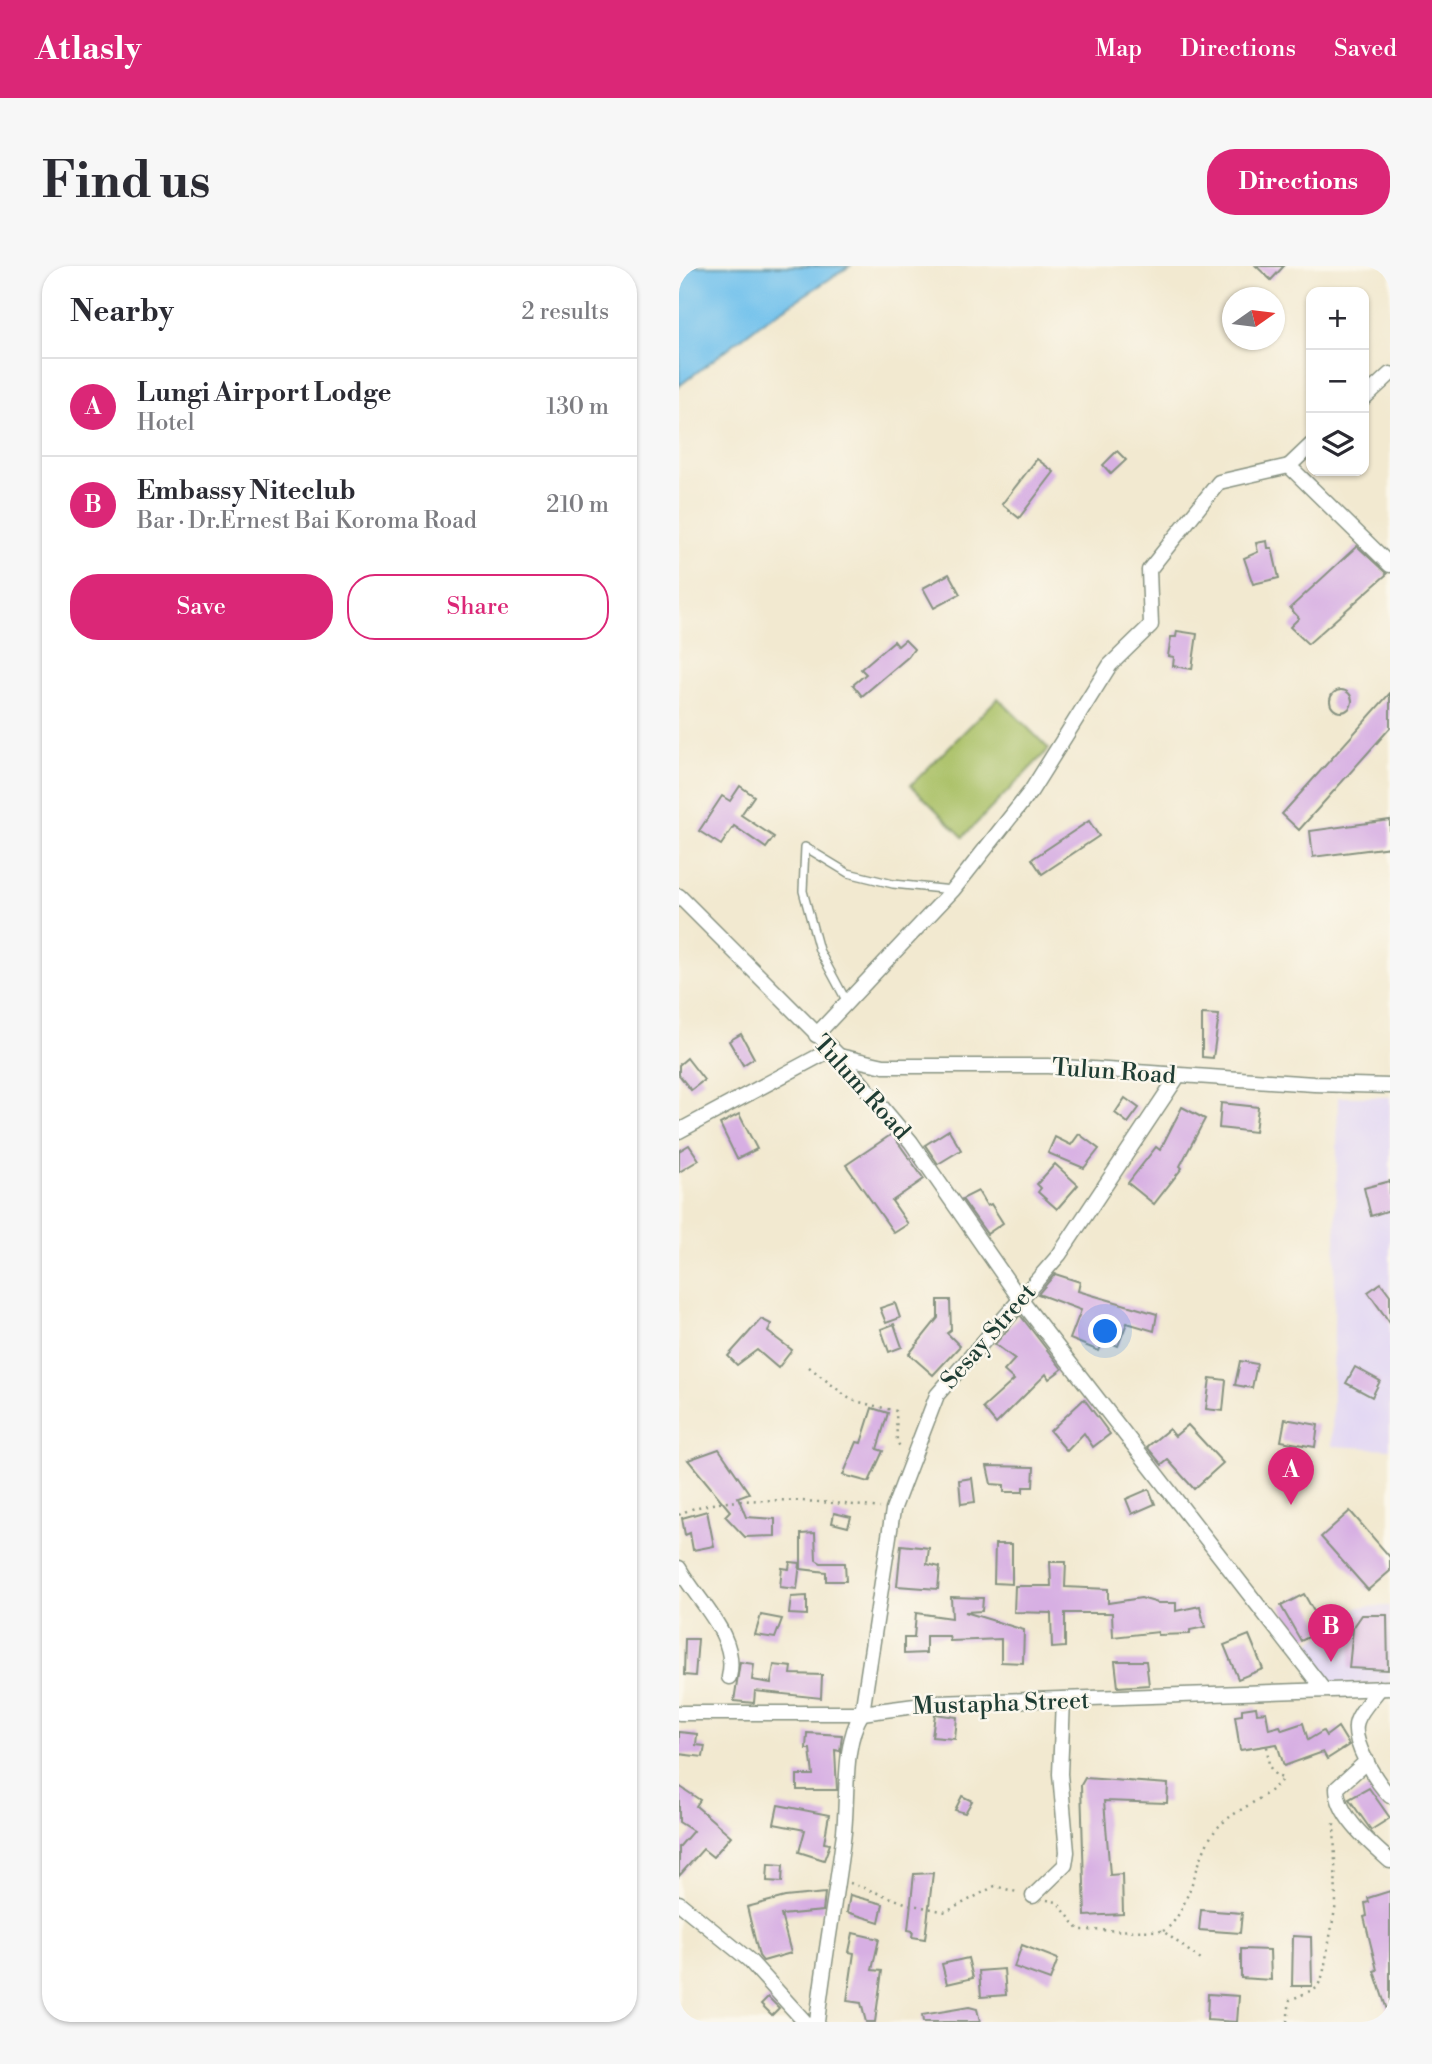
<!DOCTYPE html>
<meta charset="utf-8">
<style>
:root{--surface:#fff;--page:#f7f7f7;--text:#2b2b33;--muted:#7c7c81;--line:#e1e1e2;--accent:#db2777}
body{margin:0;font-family:"Libre Bodoni",serif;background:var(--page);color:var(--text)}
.controls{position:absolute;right:21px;top:21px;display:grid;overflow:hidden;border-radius:14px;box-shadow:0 2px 5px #0004}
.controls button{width:63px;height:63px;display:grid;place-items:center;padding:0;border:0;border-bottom:2px solid var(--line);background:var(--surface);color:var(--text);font:35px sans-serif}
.compass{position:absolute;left:543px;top:21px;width:63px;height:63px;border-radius:50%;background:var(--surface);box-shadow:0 2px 5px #0004;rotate:76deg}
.you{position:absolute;left:427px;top:1066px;width:24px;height:24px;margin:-18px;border:5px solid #fff;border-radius:50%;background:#1a73e8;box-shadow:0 0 0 10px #1a73e833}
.badge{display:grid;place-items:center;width:46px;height:46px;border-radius:50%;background:var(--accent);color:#fff;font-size:23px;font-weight:700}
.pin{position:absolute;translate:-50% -58px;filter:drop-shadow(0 2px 4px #0008)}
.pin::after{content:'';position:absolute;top:37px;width:24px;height:21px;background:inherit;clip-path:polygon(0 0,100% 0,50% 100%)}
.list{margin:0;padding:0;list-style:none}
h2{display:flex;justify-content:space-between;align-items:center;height:91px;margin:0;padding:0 28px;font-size:30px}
h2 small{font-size:23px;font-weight:400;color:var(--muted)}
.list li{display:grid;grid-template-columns:46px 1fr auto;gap:21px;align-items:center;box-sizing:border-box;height:98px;padding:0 28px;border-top:2px solid var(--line)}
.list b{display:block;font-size:26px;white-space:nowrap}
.list p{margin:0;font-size:23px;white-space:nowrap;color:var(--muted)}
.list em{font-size:23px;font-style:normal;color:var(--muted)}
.actions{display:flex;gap:14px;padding:21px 28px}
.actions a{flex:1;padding:16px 0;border:2px solid var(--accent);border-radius:28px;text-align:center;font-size:24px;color:var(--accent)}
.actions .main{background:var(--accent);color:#fff}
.icon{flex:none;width:38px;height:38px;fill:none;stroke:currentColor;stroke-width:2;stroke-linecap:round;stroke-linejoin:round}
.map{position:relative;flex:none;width:711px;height:1756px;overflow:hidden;border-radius:28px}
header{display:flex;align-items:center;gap:42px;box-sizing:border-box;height:98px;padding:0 35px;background:var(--accent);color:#fff}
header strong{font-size:33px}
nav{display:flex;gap:38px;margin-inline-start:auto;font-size:24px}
.intro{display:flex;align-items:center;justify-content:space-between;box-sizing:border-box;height:168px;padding:0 42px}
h1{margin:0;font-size:49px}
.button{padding:18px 32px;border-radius:28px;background:var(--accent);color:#fff;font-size:24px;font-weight:700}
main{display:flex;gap:42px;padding:0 42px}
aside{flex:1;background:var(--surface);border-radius:28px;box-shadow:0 2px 5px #0004}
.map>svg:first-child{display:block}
</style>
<header>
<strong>Atlasly</strong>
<nav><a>Map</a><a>Directions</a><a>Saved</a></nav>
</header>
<div class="intro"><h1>Find us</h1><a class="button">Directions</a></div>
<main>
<aside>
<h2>Nearby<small>2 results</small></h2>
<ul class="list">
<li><span class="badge">A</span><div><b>Lungi Airport Lodge</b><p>Hotel</p></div><em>130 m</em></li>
<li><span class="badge">B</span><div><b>Embassy Niteclub</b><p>Bar · Dr.Ernest Bai Koroma Road</p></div><em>210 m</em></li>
</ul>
<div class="actions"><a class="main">Save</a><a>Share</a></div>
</aside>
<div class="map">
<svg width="711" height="1756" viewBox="0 0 711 1756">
<rect width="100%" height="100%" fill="#fbf7ec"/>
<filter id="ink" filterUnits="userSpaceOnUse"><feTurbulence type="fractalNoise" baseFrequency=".0143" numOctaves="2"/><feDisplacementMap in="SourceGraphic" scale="14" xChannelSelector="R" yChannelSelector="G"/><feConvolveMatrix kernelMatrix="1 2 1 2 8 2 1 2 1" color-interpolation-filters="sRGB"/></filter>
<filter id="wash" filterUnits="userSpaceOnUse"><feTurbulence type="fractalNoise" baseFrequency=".00686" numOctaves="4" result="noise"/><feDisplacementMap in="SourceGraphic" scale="28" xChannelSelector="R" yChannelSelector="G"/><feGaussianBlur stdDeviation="1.57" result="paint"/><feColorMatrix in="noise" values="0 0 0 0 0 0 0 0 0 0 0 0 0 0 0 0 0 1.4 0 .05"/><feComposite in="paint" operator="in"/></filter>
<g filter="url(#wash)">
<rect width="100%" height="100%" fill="#f2e9d0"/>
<g fill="#e0d4f4">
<path d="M659,831H711V1183L653,1180Z"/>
<path d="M711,1340V1418L645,1417L620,1385L679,1341Z"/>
</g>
<path fill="#a9c065" stroke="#647e4c" stroke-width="2" d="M319,432L370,483L284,571L232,519Z"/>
<path fill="#71c1ec" stroke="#487f90" stroke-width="2" d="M0,0H171L82,57L0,120Z"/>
<g id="blocks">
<g fill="#d7afe3">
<path d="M577,0H605L592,14Z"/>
<path d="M438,185L447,194L432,208L424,199Z"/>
<path d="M358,193L375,206L340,252L323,238Z"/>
<path d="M588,275L589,282H593L600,312L574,318L565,292L579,286L577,277Z"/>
<path d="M678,280L708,308L629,378L611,361L620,352L611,342Z"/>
<path d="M270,308L281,328L255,342L244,322Z"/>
<path d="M498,365L518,368L513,403L494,400L495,391L489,390L492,371H497Z"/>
<path d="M226,374L235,383L229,391L183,430L174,419L187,408L182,403L215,375L219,380Z"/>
<circle cx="662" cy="435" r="11"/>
<path d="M711,427V462L620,564L603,548Z"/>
<path d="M61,520L75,530L62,549L95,571L87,582L55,560L42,579L20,565L43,530L51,535Z"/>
<path d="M711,554V581L634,591L631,565Z"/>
<path d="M410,555L420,570L363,608L353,593Z"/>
<path d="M523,748L540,749L534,792L523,791Z"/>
<path d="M62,768L75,792L64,799L50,775Z"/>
<path d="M8,792L25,814L12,824L0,809V799Z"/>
<path d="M446,832L460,842L449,857L436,847Z"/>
<path d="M542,837L579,841L576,866L540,862Z"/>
<path d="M503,841L526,853L501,900L503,902L475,938L449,917L477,881L481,884Z"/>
<path d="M60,848L78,883L58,893L41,858Z"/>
<path d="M270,864L282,884L259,898L246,879Z"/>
<path d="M213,868L245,913L213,935L229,958L215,967L167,899Z"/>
<path d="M400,868L420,883L405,902L369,887L376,871L392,879Z"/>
<path d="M10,879L20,894L0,906V885Z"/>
<path d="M376,898L399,919L378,943L359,926L362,922L358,918Z"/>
<path d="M711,915V944L692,950L685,922Z"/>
<path d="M299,925L308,940L312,938L324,957L308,968L283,933Z"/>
<path d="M376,1008L401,1016L399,1025L478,1048L475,1065L448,1057L439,1080L425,1074L420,1085L391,1073L402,1044L359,1028Z"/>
<path d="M702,1017L711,1029V1057L689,1026Z"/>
<path d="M259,1034H271L272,1064L268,1067L281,1080L254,1109L230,1088L259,1052Z"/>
<path d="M216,1037L221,1052L207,1057L201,1042Z"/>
<path d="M341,1049L383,1103L370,1113L367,1108L317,1158L304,1142L335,1114L325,1105L336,1093L316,1078Z"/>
<path d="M82,1053L92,1058L89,1066L113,1084L99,1102L78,1084L58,1099L49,1090Z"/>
<path d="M215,1058L223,1081L210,1086L202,1063Z"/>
<path d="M561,1095L578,1098L573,1122L556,1119Z"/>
<path d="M676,1101L701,1115L693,1131L667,1117Z"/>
<path d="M531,1112L547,1114L544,1145L527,1143Z"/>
<path d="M405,1133L431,1168L414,1181L405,1167L388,1185L371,1165Z"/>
<path d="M193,1142L209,1147L198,1183L204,1185L190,1216L164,1209L178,1176L182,1177Z"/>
<path d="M606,1153L639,1159L636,1181L602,1175Z"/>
<path d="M509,1159L544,1197L515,1223L489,1194L483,1199L468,1181L490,1163L496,1170Z"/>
<path d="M40,1183L70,1227L59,1231L67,1251L96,1253V1270L66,1271L46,1250L51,1245L9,1194Z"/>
<path d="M308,1200L355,1201L354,1221H344V1226H325V1219L312,1218Z"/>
<path d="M293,1212L296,1236L282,1238L280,1214Z"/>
<path d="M470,1223L476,1238L453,1248L447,1233Z"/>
<path d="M28,1245L35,1280L14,1284L11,1267L6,1269L3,1252Z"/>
<path d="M671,1245L711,1291V1305L689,1324L642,1271Z"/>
<path d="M155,1247L172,1251L169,1261L153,1257Z"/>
<path d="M136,1267L137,1294L142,1297H166L167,1315H147V1306L122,1303V1268Z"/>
<path d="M316,1278H333V1318L315,1317Z"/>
<path d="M222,1279L250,1282L248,1298L261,1301L259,1323L218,1320Z"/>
<path d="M111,1296L121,1297L118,1323L101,1321L103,1302L110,1303Z"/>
<path d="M371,1296H387L386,1321L429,1323V1337L462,1332L479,1337H497V1345L521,1340L526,1361L511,1364V1368L479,1369V1366L434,1371L433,1347H386V1381L373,1382L372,1347L335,1346L336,1320H372Z"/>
<path d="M625,1328L645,1363L622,1375L602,1340Z"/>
<path d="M128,1330V1349L110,1348L112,1331Z"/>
<path d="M272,1331L304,1332L303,1345L286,1346L345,1364L344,1397L322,1396V1373L271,1375L270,1370H247V1387L225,1388V1372H235L237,1347L273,1352Z"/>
<path d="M82,1349L103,1353L96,1372L76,1369Z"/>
<path d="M683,1349H708L709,1404L670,1402L674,1362Z"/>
<path d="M570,1369L584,1403L559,1413L545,1379Z"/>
<path d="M6,1373H19L16,1410L5,1409Z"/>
<path d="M436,1395H467L470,1419L439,1421Z"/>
<path d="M61,1396L75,1398L73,1414L92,1417L95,1399L113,1401L112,1408L143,1409L142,1432L76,1425L75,1437L55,1435Z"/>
<path d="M577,1441L578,1447L587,1446L590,1463L601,1460L603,1464L624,1457L629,1474L644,1465L647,1470L659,1461L670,1479L648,1493L644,1486L605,1500L598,1478L561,1484L556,1450L563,1449V1443Z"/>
<path d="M256,1448L278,1451L276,1473L253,1471Z"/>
<path d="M0,1466L18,1468L17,1479L26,1480L24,1491L0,1488Z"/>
<path d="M128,1467L163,1469L161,1485L156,1484L158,1524H118V1509H134L131,1483H127Z"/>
<path d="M406,1512L489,1518L488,1537L425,1535L431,1609L443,1608L444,1648L406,1650L402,1519Z"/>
<path d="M0,1520L21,1534L17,1540L52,1570L34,1591L24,1583L0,1610V1581L14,1565L0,1556Z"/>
<path d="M690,1522L711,1552L692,1564L670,1533Z"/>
<path d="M283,1530L293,1535L286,1547L276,1544Z"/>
<path d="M99,1539L150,1549L145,1577L151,1578L145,1594L120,1586L126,1564L95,1558Z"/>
<path d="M89,1598L104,1599L103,1616L88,1615Z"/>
<path d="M254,1607L246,1673L233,1671L234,1665L229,1664L235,1608Z"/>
<path d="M711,1625V1747H709L695,1705L698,1704L685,1651L688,1650L686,1637L690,1636L689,1632Z"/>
<path d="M146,1627L144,1645L102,1649L112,1687L84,1695L80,1690L68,1641L106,1631Z"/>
<path d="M171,1629L204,1638L200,1656L168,1646Z"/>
<path d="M522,1644L563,1647L561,1667L520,1664Z"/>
<path d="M174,1667L200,1673L193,1704L203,1705L196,1756H187L182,1737L168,1735L175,1687L170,1686Z"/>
<path d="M614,1670L632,1671L633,1720H613Z"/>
<path d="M343,1679L379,1693L371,1714L335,1701Z"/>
<path d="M562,1683L591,1684L592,1714L562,1712Z"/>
<path d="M289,1692L294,1712L268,1718L263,1698Z"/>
<path d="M325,1703L327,1729L302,1731L300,1705Z"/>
<path d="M529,1728L560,1730L558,1756L528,1754Z"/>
<path d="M89,1731L100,1742L93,1749L82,1738Z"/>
<path d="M290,1741L298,1743L301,1756H244L243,1749Z"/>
</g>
</g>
</g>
<g filter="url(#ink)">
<use href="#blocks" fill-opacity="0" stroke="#889382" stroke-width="2"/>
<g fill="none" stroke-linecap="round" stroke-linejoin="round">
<defs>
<path id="service" d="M168,736L140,684L124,625L126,581L169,607L214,618L273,624"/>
<g id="minor">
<path d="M685,132L711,108"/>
<path d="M632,179L610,200L711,299"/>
<path d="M0,630L160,790L232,876L341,1033L644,1423"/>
<path d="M137,769L274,624L352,525L431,399L472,359L470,304L540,216L610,200"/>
<path d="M160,790L205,800H369L635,818L711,820"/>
<path d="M0,865L153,783"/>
<path d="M0,1302C18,1335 60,1370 50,1411"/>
<path d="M701,1422C694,1432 682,1443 678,1455C671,1474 697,1516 711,1530"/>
<path d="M0,1447H183L259,1437L711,1422"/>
<path d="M688,1495L658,1522C658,1550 692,1578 711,1595"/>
<path d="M354,1630L386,1599L388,1586L381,1508L384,1434"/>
<path d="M0,1637L70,1694L126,1756"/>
<path d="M138,1756C145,1695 156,1635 164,1574C170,1536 162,1480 183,1447L214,1244L258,1129L380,989L499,810"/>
</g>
</defs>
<use href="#service" stroke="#889382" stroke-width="10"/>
<use href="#minor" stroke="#889382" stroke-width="17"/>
<g stroke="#889382" stroke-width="2.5" stroke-dasharray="2 5" stroke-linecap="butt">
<path d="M130,1101L172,1134L217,1145L218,1176L222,1182"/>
<path d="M0,1249C37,1225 156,1236 201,1242"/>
<path d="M171,1617L229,1638L267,1646L316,1620L341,1627"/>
<path d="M368,1634L378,1636L400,1664L484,1665L522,1694"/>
<path d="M484,1665C508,1653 517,1593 533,1569C549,1544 585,1537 604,1512L597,1510L590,1500L588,1480"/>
<path d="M608,1756L611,1734L638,1722L644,1709L657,1638L655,1555"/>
</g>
<use href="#service" stroke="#fff" stroke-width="7"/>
<use href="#minor" stroke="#fff" stroke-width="14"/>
</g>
</g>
<g text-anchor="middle" stroke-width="5" stroke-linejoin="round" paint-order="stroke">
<g font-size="24" fill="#1f3d34" stroke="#fbf7ec">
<text transform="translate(435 805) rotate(4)" y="8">Tulun Road</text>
<text transform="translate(183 821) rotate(48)" y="8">Tulum Road</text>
<text transform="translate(309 1070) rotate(-49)" y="8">Sesay Street</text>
<text transform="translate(322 1437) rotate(-2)" y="8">Mustapha Street</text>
</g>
</g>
</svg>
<div class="controls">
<button>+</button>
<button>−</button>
<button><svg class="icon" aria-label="layers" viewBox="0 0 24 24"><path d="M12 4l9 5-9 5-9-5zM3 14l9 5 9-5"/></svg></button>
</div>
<svg class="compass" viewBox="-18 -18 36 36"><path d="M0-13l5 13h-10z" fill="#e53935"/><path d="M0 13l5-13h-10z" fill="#7c7c81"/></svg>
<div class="you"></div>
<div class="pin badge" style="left:612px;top:1239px">A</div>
<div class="pin badge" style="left:652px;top:1396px">B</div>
</div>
</main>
